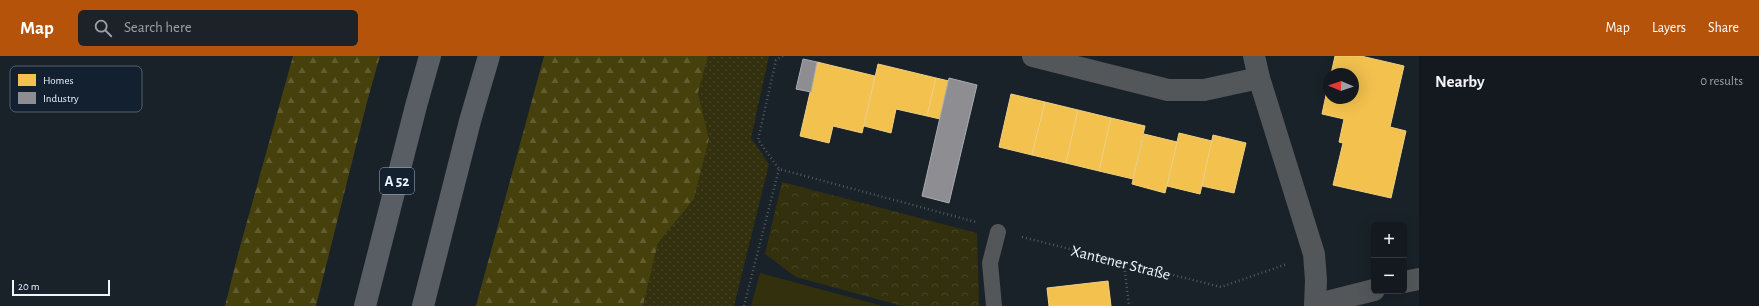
<!DOCTYPE html>
<meta charset="utf-8">
<style>
:root{--surface:#13191f;--page:#1c2228;--text:#f1f3f6;--muted:#9da0a4;--line:#32383d;--accent:#b45309}
body{margin:0;font-family:"Alegreya Sans",sans-serif;background:var(--page);color:var(--text)}
.controls{position:absolute;right:12px;bottom:12px;display:grid;overflow:hidden;border-radius:6px;box-shadow:0 4px 16px #0002}
.controls button{width:36px;height:36px;display:grid;place-items:center;padding:0;border:0;border-bottom:1px solid var(--line);background:var(--surface);color:var(--text);font:20px sans-serif}
.compass{position:absolute;left:1323px;top:12px;width:36px;height:36px;border-radius:50%;background:var(--surface);box-shadow:0 4px 16px #0002;rotate:272deg}
.scale{position:absolute;left:12px;bottom:10px;width:98px;box-sizing:border-box;padding-left:4px;border:2px solid #ecf4fd;border-top:0;font-size:11px;line-height:14px;white-space:nowrap;color:#ecf4fd;-webkit-text-stroke:3px #122030;paint-order:stroke}
.list{margin:0;padding:0;list-style:none}
h2{display:flex;justify-content:space-between;align-items:center;height:52px;margin:0;padding:0 16px;font-size:17px}
h2 small{font-size:13px;font-weight:400;color:var(--muted)}
.icon{flex:none;width:22px;height:22px;fill:none;stroke:currentColor;stroke-width:2;stroke-linecap:round;stroke-linejoin:round}
.map{position:relative;flex:none;width:1419px;height:250px;overflow:hidden}
header{display:flex;align-items:center;gap:24px;box-sizing:border-box;height:56px;padding:0 20px;background:var(--accent);color:#fff}
header strong{font-size:19px}
nav{display:flex;gap:22px;margin-inline-start:auto;font-size:14px}
.search{width:280px;height:36px;background:var(--page);display:flex;align-items:center;gap:10px;box-sizing:border-box;padding:0 14px;border-radius:6px;color:var(--muted);font-size:15px}
main{display:flex}
aside{flex:1;background:var(--surface)}
.map>svg:first-child{display:block}
</style>
<header>
<strong>Map</strong>
<div class="search"><svg class="icon" aria-label="search" viewBox="0 0 24 24"><circle cx="10" cy="10" r="6"/><path d="M15 15l6 6"/></svg>Search here</div>
<nav><a>Map</a><a>Layers</a><a>Share</a></nav>
</header>
<main>
<div class="map">
<svg width="1419" height="250" viewBox="0 0 1419 250">
<defs>
<pattern id="grass-dots" width="8" height="8" patternUnits="userSpaceOnUse"><rect width="8" height="8" fill="#33300e"/><path d="M2 2h.1M6 6h.1" fill="none" stroke="#474426" stroke-width="1.8" stroke-linecap="round"/></pattern>
<pattern id="forest-firs" width="22" height="20" patternUnits="userSpaceOnUse"><rect width="22" height="20" fill="#46410c"/><path d="M5 1l3.5 6h-7zM16 11l3.5 6h-7z" fill="#615d30"/></pattern>
<pattern id="park-crowns" width="20" height="18" patternUnits="userSpaceOnUse"><rect width="20" height="18" fill="#33300e"/><path d="M2 6a3 3 0 1 1 6 0M12 15a3 3 0 1 1 6 0" fill="none" stroke="#474426"/></pattern>
</defs>
<rect width="100%" height="100%" fill="#192129"/>
<path fill="url(#grass-dots)" d="M708,0H769L751,82L769,108L734,250H643L658,187L694,143L709,83L698,37Z"/>
<g fill="url(#forest-firs)">
<path d="M293,0H380L367,46L316,250H225L238,198Z"/>
<path d="M544,0H708L698,37L709,83L694,143L658,187L643,250H476Z"/>
</g>
<path fill="url(#park-crowns)" d="M782,126L977,177L979,250H902L796,221L765,198Z"/>
<path fill="#33300e" d="M760,217L883,250H751Z"/>
<g fill="#f2c14e" stroke="#f0d082">
<path d="M1335,0H1361L1404,10L1390,71L1406,75L1391,142L1333,129L1343,87L1339,86L1344,63L1322,58L1329,25V42H1353V18H1331Z"/>
<path d="M817,6L875,20L862,77L833,70L829,87L800,80Z"/>
<path d="M878,8L936,22L927,60L896,53L891,77L864,70Z"/>
<path d="M936,22L949,25L940,63L927,60Z"/>
<path d="M1011,38L1045,46L1032,99L999,91Z"/>
<path d="M1045,46L1078,54L1066,107L1032,99Z"/>
<path d="M1078,54L1111,62L1099,115L1066,107Z"/>
<path d="M1111,62L1145,70L1133,123L1099,115Z"/>
<path d="M1179,77L1212,85L1200,138L1167,130Z"/>
<path d="M1144,78L1177,86L1165,137L1132,128Z"/>
<path d="M1213,79L1246,87L1234,137L1202,130Z"/>
<path d="M1108,225L1111,250H1049L1047,232Z"/>
</g>
<g fill="#8d8d92" stroke="#aaacb2">
<path d="M803,3L817,6L811,36L796,33Z"/>
<path d="M949,22L977,29L949,147L922,140Z"/>
</g>
<g fill="none" stroke-linecap="round" stroke-linejoin="round">
<g stroke="#55595d" stroke-width="2.5" stroke-dasharray="1 3" stroke-linecap="butt">
<path d="M783,0L776,4L758,84L779,113L976,166"/>
<path id="s1" d="M1022,181L1221,231L1287,208"/>
<path d="M1124,207L1129,250"/>
<path d="M744,250L779,113"/>
</g>
<path stroke="#53575a" stroke-width="16" d="M994,250L990,207L998,176"/>
<g stroke="#53575a" stroke-width="22">
<path d="M1033,0L1168,34H1204L1259,22"/>
<path d="M1254,0L1259,22L1314,198L1316,224L1315,250"/>
<path d="M1404,226L1419,223"/>
<path d="M1315,249L1374,234"/>
</g>
<g stroke="#595d64" stroke-width="22">
<path d="M365,250L416,50L430,0"/>
<path d="M423,250L470,65L489,0"/>
</g>
</g>
<g text-anchor="middle" stroke-width="4" stroke-linejoin="round" paint-order="stroke">
<rect fill="#122030" stroke="#abb4c0" stroke-width="1" x="380" y="112" width="34" height="26" rx="3"/>
<g font-size="15" font-weight="bold" fill="#ecf4fd">
<text x="397" y="130">A 52</text>
</g>
<g font-size="16" fill="#ecf4fd" stroke="#122030">
<text dy="6" stroke="none"><textPath href="#s1" startOffset="102">Xantener Straße</textPath></text>
</g>
</g>
<rect x="10" y="10" width="132" height="46" rx="6" fill="#122030" stroke="#53606e" stroke-width="1"/>
<rect x="18" y="18" width="18" height="12" fill="#f2c14e"/>
<rect x="18" y="36" width="18" height="12" fill="#8d8d92"/>
<g font-size="11" fill="#ecf4fd">
<text x="43" y="28">Homes</text>
<text x="43" y="46">Industry</text>
</g>
</svg>
<div class="controls">
<button>+</button>
<button>−</button>
</div>
<svg class="compass" viewBox="-18 -18 36 36"><path d="M0-13l5 13h-10z" fill="#e53935"/><path d="M0 13l5-13h-10z" fill="#9da0a4"/></svg>
<div class="scale">20 m</div>
</div>
<aside>
<h2>Nearby<small>0 results</small></h2>
<ul class="list">
</ul>
</aside>
</main>
